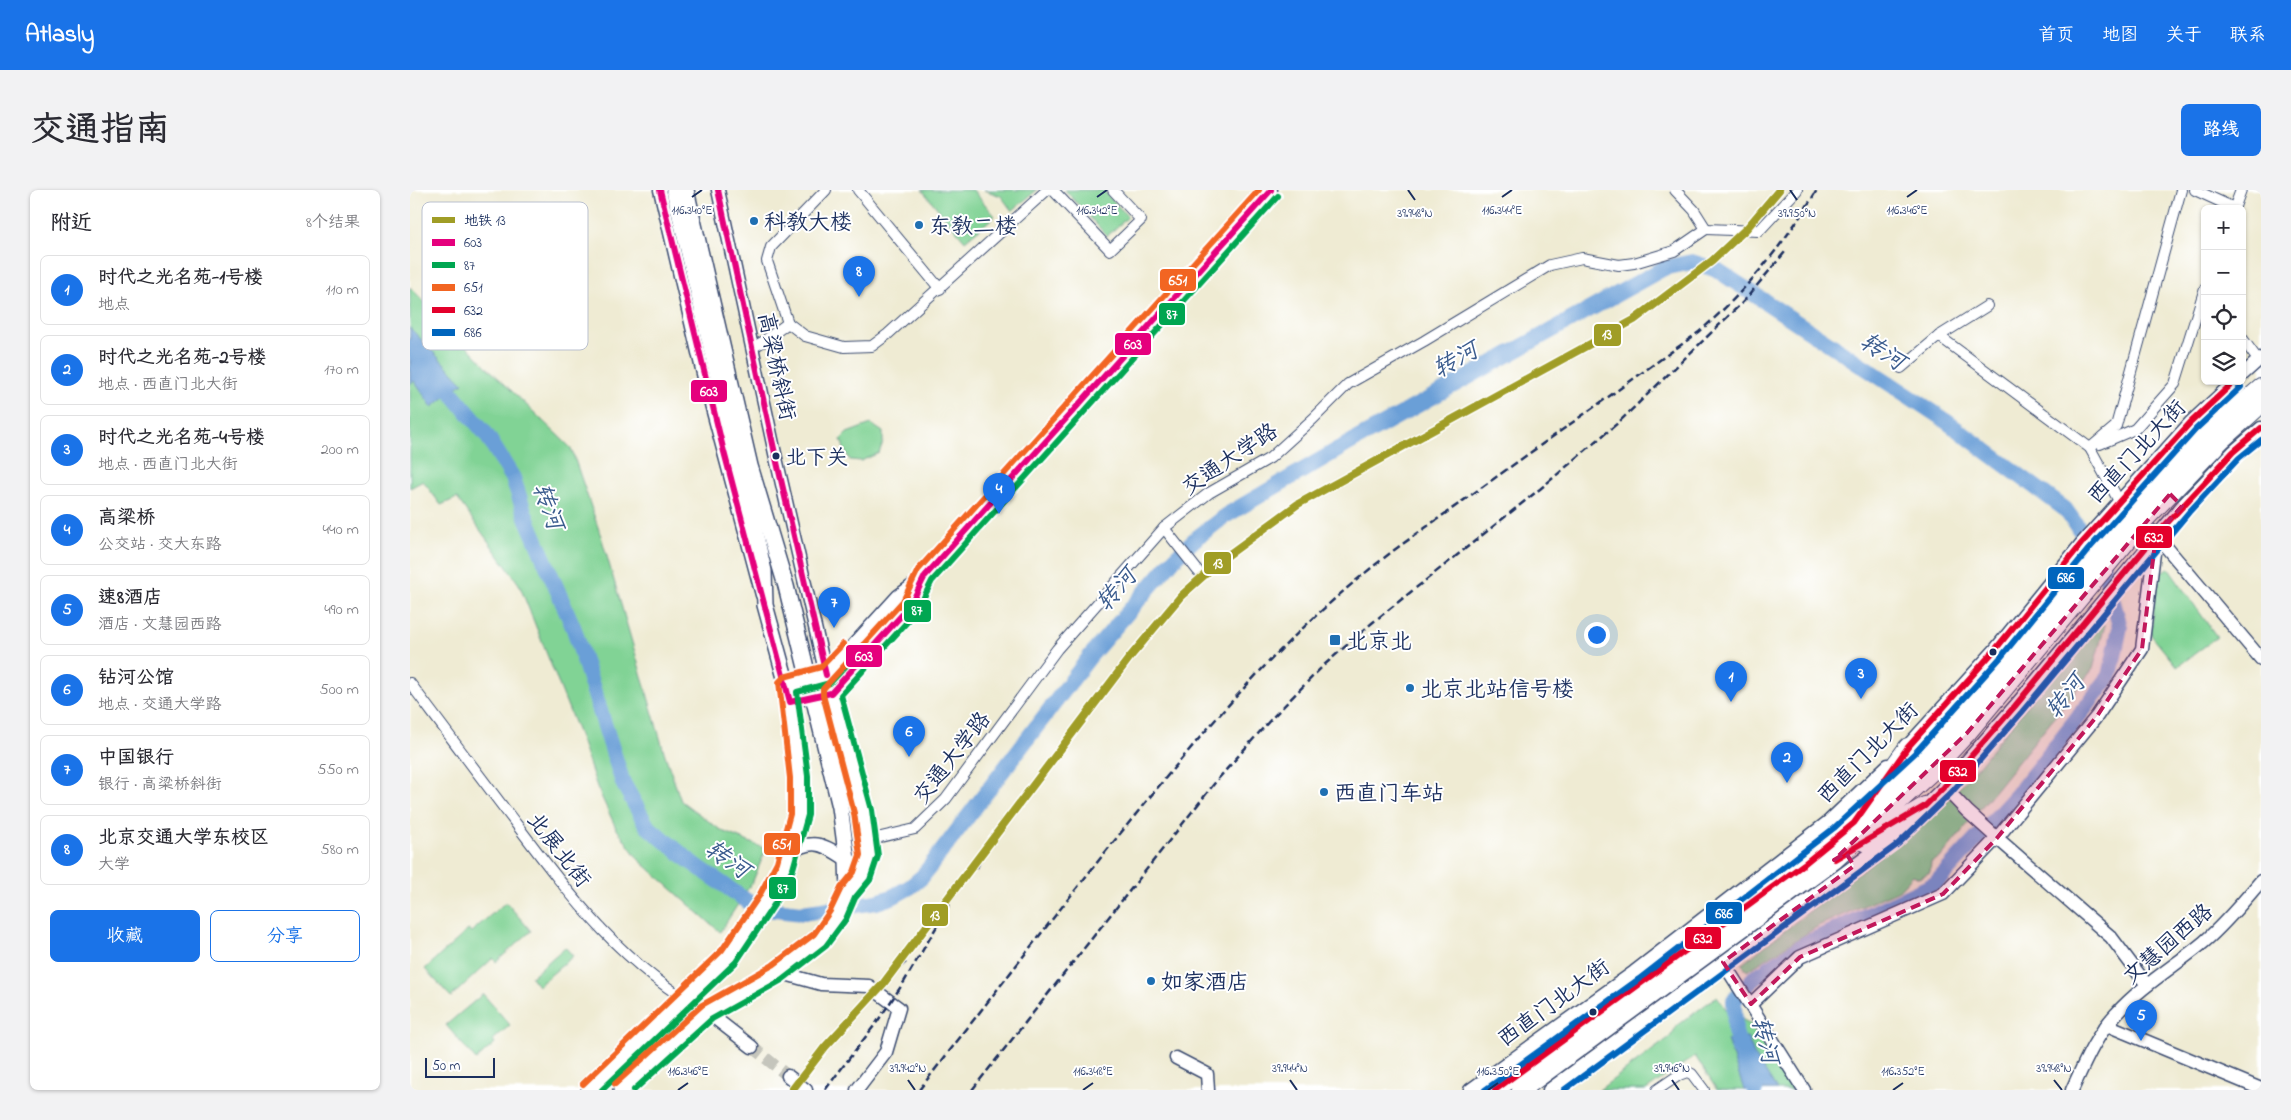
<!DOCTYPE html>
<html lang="zh">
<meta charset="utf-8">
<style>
:root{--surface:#fff;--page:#f2f2f3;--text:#2b2b33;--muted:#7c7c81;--line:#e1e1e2;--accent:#1a73e8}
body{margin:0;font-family:"Indie Flower","LXGW WenKai TC",sans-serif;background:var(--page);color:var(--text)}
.controls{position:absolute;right:15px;top:15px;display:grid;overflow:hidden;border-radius:8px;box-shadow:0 1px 4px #0004}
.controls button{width:45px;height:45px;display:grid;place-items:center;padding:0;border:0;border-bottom:1px solid var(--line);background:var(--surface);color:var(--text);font:25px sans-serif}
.scale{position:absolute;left:15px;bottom:12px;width:70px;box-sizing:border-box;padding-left:5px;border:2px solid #1b2f5e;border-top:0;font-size:14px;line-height:18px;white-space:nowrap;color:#1b2f5e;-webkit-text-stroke:4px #fff;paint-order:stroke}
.you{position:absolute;left:1186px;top:444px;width:18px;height:18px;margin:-12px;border:4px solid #fff;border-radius:50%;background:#1a73e8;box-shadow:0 0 0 8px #1a73e833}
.badge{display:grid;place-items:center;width:32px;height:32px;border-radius:50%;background:var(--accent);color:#fff;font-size:16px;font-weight:700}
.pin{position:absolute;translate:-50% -41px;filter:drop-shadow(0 1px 2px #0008)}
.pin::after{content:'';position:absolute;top:26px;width:18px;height:15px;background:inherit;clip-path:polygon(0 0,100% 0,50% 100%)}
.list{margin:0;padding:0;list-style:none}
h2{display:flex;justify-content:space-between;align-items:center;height:65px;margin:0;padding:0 20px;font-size:21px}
h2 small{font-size:16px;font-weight:400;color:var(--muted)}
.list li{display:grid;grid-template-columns:32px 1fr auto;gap:15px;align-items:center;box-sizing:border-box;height:70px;margin:0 10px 10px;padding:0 10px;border:1px solid var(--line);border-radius:8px}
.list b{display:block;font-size:19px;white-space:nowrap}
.list p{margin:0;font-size:16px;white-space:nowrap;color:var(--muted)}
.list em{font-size:16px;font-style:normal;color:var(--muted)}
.actions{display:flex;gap:10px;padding:15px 20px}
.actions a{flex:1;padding:11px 0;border:1px solid var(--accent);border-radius:8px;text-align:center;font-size:18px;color:var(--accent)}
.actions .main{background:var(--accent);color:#fff}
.icon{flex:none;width:28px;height:28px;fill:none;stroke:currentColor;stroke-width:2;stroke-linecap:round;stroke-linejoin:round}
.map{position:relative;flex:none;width:1851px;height:900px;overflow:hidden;border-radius:8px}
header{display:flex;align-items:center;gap:30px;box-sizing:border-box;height:70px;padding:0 25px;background:var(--accent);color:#fff}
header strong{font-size:24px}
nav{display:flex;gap:28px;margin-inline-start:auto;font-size:18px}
.intro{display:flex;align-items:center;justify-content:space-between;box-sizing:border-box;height:120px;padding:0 30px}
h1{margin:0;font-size:35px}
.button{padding:12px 22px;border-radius:8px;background:var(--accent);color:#fff;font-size:18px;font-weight:700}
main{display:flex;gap:30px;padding:0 30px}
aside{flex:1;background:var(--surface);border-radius:8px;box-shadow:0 1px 4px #0004}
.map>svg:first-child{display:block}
</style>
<header>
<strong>Atlasly</strong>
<nav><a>首页</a><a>地图</a><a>关于</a><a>联系</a></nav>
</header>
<div class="intro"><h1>交通指南</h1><a class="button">路线</a></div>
<main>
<aside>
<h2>附近<small>8个结果</small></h2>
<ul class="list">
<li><span class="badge">1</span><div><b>时代之光名苑-1号楼</b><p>地点</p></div><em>110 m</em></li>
<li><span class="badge">2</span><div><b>时代之光名苑-2号楼</b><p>地点 · 西直门北大街</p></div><em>170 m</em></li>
<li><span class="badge">3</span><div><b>时代之光名苑-4号楼</b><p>地点 · 西直门北大街</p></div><em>200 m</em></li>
<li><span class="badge">4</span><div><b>高梁桥</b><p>公交站 · 交大东路</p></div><em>440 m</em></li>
<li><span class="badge">5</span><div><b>速8酒店</b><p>酒店 · 文慧园西路</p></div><em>490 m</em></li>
<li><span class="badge">6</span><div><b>钻河公馆</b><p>地点 · 交通大学路</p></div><em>500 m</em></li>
<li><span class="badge">7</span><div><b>中国银行</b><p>银行 · 高梁桥斜街</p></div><em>550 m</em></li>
<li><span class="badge">8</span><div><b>北京交通大学东校区</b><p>大学</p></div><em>580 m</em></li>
</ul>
<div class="actions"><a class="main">收藏</a><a>分享</a></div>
</aside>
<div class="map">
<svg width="1851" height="900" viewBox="0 0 1851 900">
<rect width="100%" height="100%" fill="#fff"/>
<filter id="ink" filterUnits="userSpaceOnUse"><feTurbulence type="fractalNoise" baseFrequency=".02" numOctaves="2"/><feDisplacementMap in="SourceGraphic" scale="10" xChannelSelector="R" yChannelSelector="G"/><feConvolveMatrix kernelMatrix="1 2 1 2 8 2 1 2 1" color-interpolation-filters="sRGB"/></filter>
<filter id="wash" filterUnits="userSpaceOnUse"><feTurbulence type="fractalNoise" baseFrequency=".0096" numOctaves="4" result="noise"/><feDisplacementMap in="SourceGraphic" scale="20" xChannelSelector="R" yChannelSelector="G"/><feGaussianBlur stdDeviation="1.12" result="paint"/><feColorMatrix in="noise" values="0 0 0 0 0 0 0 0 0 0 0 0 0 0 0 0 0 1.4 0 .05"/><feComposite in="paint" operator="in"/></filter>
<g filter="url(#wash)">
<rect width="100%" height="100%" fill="#efebd3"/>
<g fill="#81d395" stroke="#4e817a">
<path d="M512,0H563L585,26L555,51Z"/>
<path d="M574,0H627L602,21L591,6Z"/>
<path d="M655,0H693L718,27L697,46Z"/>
<path d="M0,97L77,177L161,258L191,346L255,565L271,611L312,641L356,659L343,691L310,742L229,670L206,638L187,597L171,550L109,394L47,308L31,315L13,291L0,298Z"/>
<path d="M461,234L473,242V252L469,263L451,271L440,270L434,259L431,249L437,243Z"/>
<path d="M1758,378L1807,447L1767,477L1741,445L1747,384Z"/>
<path d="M1683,433L1695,435L1683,479L1531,667L1521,672L1520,682L1509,688L1503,685L1489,700L1410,735L1337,781L1332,774L1531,618L1571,573Z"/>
<path d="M96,712L121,741L86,772L83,768L41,807L15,779L58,740L61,742Z"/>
<path d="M155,757L163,766L128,796L121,787Z"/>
<path d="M73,804L100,835L83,850L85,853L66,870L36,835Z"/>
<path d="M1307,806L1318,822L1341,834L1383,900H1307L1285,866L1236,900H1189L1260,847L1267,836Z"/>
</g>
<g fill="#6b9fd7" stroke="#43679a">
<path d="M0,138L53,193L22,217L4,191L0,194Z"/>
<path d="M1337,847L1344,864L1367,900H1334L1317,850Z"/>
</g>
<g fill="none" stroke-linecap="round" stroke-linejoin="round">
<path stroke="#6b9fd7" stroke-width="16" d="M0,158L29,188L76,244L103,288L116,327L164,439L213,593L237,636L281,672L347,718L392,723L467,712L482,707L500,697L512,687L681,465L763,370L784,350L815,326L936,255L1254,78L1282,72L1307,80L1529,226L1655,319L1692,371L1710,437L1700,486L1607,605L1525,694L1397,753L1344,788L1324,810L1325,842L1345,900"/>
</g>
</g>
<g filter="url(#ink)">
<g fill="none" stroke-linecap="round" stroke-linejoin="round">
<path stroke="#c5c5bc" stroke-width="12" stroke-dasharray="12 6" stroke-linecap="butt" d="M342,857L378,886"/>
<defs>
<g id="minor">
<path d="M416,0L361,57L357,71L378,133L395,146L434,157L462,156L478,144L637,0"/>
<path d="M448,0L530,99"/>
<path d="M643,0L700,60L731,30L703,0"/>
<path d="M1785,0L1824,18"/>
<path d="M1824,19L1831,0"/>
<path d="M1296,39L1349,41L1387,0"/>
<path d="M1529,146L1680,258L1709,311"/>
<path d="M1832,148L1848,170"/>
<path d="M342,158L354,151L378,133"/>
<path d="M1491,178L1529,146L1577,116"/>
<path d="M1690,254L1725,239L1765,194L1795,98"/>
<path d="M1680,258L1706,236L1771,0"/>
<path d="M754,338L788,381"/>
<path d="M0,493C36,541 71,588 107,635C161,707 216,779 297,822"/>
<path d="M458,650L505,639L536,609L647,459L754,338L799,303L860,268L903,229L938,194L1014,151L1140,75L1172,68L1209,75L1224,73L1264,61L1296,39L1284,20L1265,0"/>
<path d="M1247,900L1269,885L1277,882L1282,884L1294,900"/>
</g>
<g id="tertiary">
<path d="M250,0L294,188L352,405"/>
<path d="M308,0L366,268L416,485L453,621L459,666L452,686L438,703"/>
<path d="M1832,185L1851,168"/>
<path d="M1709,311L1746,345L1851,469"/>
<path d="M416,485L488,406L515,386L861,0"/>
<path d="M377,495L416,485"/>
<path d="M421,503L500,416L514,389"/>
<path d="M380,512L421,503"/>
<path d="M1493,561L1584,461L1671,354L1780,233L1825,191"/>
<path d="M379,663C404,647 415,655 437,670"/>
<path d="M1313,772L1394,900"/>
<path d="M368,782L411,794L459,796L489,818L476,862L447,900"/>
<path d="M1737,795L1701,747L1587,648L1687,526L1732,459L1746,347"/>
<path d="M1341,814L1390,767L1533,704L1587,648L1557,621L1534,597"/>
<path d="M297,822L342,857"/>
<path d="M1697,835L1851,899"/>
<path d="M766,868L797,884L798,900"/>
<path d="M378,886L396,900"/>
<path d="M1060,900L1224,782L1418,632L1478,575"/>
<path d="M1139,900L1482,648L1534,597L1605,516L1772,316L1823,262L1851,238"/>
<path d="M1662,900C1674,874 1686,845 1706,824C1731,796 1765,776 1794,752C1815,734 1833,712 1851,691"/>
</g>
<g id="secondary">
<path d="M179,900L319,766L357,710L375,675L389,625V587L377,495L355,415L354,381L264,0"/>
<path d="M211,900L297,822L368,782L410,750L428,725L438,703L437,670L430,617L376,396L340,276L276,0"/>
</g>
<g id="trunk">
<path d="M1763,281L1808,235L1851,198"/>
<path d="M1772,291L1811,250L1851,214"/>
<path d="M1465,603L1498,557"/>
<path d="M1455,652L1515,616"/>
<path d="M1085,900L1394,674L1444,633L1511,571L1547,532"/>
<path d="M1111,900L1424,670L1520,583L1557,543"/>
</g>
</defs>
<use href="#minor" stroke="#3b4b70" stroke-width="12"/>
<use href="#tertiary" stroke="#3b4b70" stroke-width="15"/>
<use href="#secondary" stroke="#3b4b70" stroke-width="18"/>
<use href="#trunk" stroke="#3b4b70" stroke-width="20"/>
<use href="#minor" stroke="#fff" stroke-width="10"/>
<use href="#tertiary" stroke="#fff" stroke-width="12"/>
<use href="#secondary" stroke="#fff" stroke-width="15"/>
<use href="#trunk" stroke="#fff" stroke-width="18"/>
<g stroke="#1b2f5e" stroke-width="2.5" stroke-dasharray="8 4" stroke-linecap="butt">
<path d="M567,678L581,650"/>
<path d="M473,794L496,772"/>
<path d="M415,900L467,832L494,792L540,714"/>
<path d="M509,900C570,822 631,743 693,665C782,554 872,444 987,358L1289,142C1337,100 1374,54 1407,0"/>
<path d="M562,900L808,589L862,528L913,476L962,433L1130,299L1209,232L1334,111L1375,62"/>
</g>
<defs>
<g id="trunk-bridge">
<path d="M1547,532C1619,449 1688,362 1763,281"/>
<path d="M1557,543L1736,328L1772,291"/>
</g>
</defs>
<use href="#trunk-bridge" stroke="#3b4b70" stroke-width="20" stroke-linecap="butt"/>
<use href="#trunk-bridge" stroke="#fff" stroke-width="18"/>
<defs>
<g id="bus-1">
<path d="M250,0L313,258L380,512L421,503L500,416L515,386L861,0"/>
<path d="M308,0L366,268L416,485"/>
</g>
<g id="bus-2">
<path d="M192,900L326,772L364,715L383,679L398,625V586L387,502L420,493L445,466"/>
<path d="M224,900L302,829L372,790L416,756L436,729L445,708L460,690L468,666L462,620L431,505L507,421L522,391L868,6"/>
</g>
<g id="bus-3">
<path d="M173,894L312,760L349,706L367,672L380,624V588L369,492L374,487L411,477L433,454"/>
<path d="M205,894L292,815L363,775L404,744L420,721L431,698L444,682L450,665L444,623L413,505V499L493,411L508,380L849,0"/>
</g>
<g id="bus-4">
<path d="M1425,669L1515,616L1534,597L1605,516L1746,345L1823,262L1851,238"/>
<path d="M1085,900L1394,674L1444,633L1498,557L1584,461L1671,354L1780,233L1825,191"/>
</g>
<g id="bus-5">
<path d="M1075,900L1229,789L1424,638L1505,563L1591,467L1678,360L1786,239L1831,197"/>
<path d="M1154,900L1488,654L1541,603L1612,522L1779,322L1829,268L1851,250"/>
</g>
</defs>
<use href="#bus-1" stroke="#fff" stroke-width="10"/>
<use href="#bus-2" stroke="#fff" stroke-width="10"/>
<use href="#bus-3" stroke="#fff" stroke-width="10"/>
<use href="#bus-4" stroke="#fff" stroke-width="10"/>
<use href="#bus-5" stroke="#fff" stroke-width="10"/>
<use href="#bus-1" stroke="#e5007d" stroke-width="6"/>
<use href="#bus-2" stroke="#00a651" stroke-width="6"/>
<use href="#bus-3" stroke="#f26522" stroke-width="6"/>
<use href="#bus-4" stroke="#e4002b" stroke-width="6"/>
<use href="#bus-5" stroke="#0065bd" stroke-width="6"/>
<defs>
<path id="metro-1" d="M382,900L415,857L473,794L720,467L771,406L810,371L888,314L1224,130L1302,71L1337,38L1369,0"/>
</defs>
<use href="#metro-1" stroke="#fff" stroke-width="11"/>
<use href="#metro-1" stroke="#a09d26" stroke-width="8"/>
</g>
</g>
<path fill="#c2185b" fill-opacity="0.2" stroke="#c2185b" stroke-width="4" stroke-dasharray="10 6" stroke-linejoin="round" d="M1760,304L1772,316L1746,345L1732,459L1687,526L1587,648L1533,704L1390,767L1341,814L1313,772L1444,676L1436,663L1424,670L1557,543Z"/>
<path fill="none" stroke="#1b2f5e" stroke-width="2" d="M998,0L1005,10M1380,0L1387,10M282,7L292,0M687,7L697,0M1092,7L1102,0M1497,7L1507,0M498,890L505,900M880,890L887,900M1262,890L1269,900M1644,890L1652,900M268,900L278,893M673,900L683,893M1078,900L1088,893M1483,900L1493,893"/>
<g fill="#1f6fb2" stroke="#fff" stroke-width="2">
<circle cx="344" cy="31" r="5"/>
<circle cx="509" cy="35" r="5"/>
<rect x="919" y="444" width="12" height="12" rx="2.5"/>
<circle cx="1000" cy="498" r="5"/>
<circle cx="914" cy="602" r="5"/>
<circle cx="741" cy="791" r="5"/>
</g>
<g fill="#1b2f5e" stroke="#fff" stroke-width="2">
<circle cx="366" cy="266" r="4.5"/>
<circle cx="1583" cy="462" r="4.5"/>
<circle cx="1183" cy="822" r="4.5"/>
</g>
<g text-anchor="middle" stroke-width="4" stroke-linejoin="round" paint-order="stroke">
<g font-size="21" fill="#1b2f5e" stroke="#fff" text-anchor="start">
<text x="375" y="274">北下关</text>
</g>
<g font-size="22" fill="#1b2f5e" stroke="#fff" text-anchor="start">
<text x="354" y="39">科教大楼</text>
<text x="519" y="43">东教二楼</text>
<text x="936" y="458">北京北</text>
<text x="1010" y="506">北京北站信号楼</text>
<text x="924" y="610">西直门车站</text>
<text x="751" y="799">如家酒店</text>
</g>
<g font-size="22" fill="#1b2f5e" stroke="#fff">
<text transform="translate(368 176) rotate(78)" y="8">高梁桥斜街</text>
<text transform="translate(1726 261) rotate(-47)" y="8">西直门北大街</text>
<text transform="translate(819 268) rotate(-34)" y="8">交通大学路</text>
<text transform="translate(1457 562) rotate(-45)" y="8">西直门北大街</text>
<text transform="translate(541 567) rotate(-52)" y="8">交通大学路</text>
<text transform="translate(150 659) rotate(52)" y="8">北展北街</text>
<text transform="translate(1757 753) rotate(-41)" y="8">文慧园西路</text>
<text transform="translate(1143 812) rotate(-36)" y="8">西直门北大街</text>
</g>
<g font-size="24" font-style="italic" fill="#3b5c8e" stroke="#fff">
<text transform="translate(1473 161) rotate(33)" y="8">转河</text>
<text transform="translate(1045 169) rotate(-29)" y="8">转河</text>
<text transform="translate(139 316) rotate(70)" y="8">转河</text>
<text transform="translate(706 399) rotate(-49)" y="8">转河</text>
<text transform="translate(1655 506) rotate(-52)" y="8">转河</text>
<text transform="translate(318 669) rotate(35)" y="8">转河</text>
<text transform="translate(1356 850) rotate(76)" y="8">转河</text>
</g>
</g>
<rect x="12" y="12" width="166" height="148" rx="8" fill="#fff" stroke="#bbc1cf" stroke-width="1"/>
<rect x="22" y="27" width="23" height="6" fill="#a09d26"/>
<rect x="22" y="49" width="23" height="7" fill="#e5007d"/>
<rect x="22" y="72" width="23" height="6" fill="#00a651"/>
<rect x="22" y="94" width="23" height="7" fill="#f26522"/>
<rect x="22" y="117" width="23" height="6" fill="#e4002b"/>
<rect x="22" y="139" width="23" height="7" fill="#0065bd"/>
<g font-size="14" fill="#1b2f5e">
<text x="54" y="35">地铁 13</text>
<text x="54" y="57">603</text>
<text x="54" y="80">87</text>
<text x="54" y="102">651</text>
<text x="54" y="125">632</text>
<text x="54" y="147">686</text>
</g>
<g font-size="12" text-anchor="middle" fill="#1b2f5e" stroke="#fff" stroke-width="4" stroke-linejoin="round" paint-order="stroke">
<text x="687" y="24">116.342°E</text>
<text x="1092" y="24">116.344°E</text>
<text x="282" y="24">116.340°E</text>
<text x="1497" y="24">116.346°E</text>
<text x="1005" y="27">39.948°N</text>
<text x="1387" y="27">39.950°N</text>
<text x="498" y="882">39.942°N</text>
<text x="880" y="882">39.944°N</text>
<text x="1262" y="882">39.946°N</text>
<text x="1644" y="882">39.948°N</text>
<text x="278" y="885">116.346°E</text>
<text x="683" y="885">116.348°E</text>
<text x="1088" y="885">116.350°E</text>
<text x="1493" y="885">116.352°E</text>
</g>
<g stroke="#fff" stroke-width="2">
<rect x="749" y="78" width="38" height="24" rx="5" fill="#f26522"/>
<rect x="748" y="112" width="28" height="24" rx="5" fill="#00a651"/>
<rect x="1183" y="133" width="29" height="24" rx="5" fill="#a09d26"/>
<rect x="704" y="142" width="38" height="24" rx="5" fill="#e5007d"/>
<rect x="280" y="189" width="38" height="24" rx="5" fill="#e5007d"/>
<rect x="1725" y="335" width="38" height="24" rx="5" fill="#e4002b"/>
<rect x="793" y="361" width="29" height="24" rx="5" fill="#a09d26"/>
<rect x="1637" y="376" width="38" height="24" rx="5" fill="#0065bd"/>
<rect x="493" y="409" width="29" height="24" rx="5" fill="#00a651"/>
<rect x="435" y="454" width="38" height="24" rx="5" fill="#e5007d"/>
<rect x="1529" y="569" width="38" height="24" rx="5" fill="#e4002b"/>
<rect x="353" y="642" width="38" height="24" rx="5" fill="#f26522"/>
<rect x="358" y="686" width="29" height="24" rx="5" fill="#00a651"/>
<rect x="1295" y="711" width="38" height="24" rx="5" fill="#0065bd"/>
<rect x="511" y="713" width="28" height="24" rx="5" fill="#a09d26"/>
<rect x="1274" y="736" width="38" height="24" rx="5" fill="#e4002b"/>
</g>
<g font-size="14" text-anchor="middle" font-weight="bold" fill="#fff">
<text x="768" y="95">651</text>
<text x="762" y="129">87</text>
<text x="1197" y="149">13</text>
<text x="723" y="159">603</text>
<text x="299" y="206">603</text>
<text x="1744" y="352">632</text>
<text x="808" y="378">13</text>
<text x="1656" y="392">686</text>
<text x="507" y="425">87</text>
<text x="454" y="471">603</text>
<text x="1548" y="586">632</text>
<text x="372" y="659">651</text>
<text x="373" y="703">87</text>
<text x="1314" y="728">686</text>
<text x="525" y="730">13</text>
<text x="1293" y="753">632</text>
</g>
</svg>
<div class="controls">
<button>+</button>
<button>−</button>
<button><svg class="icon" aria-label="locate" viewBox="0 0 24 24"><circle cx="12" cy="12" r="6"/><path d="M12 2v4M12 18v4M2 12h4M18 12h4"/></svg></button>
<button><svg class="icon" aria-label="layers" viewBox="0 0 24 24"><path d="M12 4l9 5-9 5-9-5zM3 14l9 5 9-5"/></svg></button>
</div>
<div class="scale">50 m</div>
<div class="you"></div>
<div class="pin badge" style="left:1321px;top:512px">1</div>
<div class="pin badge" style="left:1377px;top:593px">2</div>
<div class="pin badge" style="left:1451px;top:509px">3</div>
<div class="pin badge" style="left:589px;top:324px">4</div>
<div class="pin badge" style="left:1731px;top:851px">5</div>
<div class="pin badge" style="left:499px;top:567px">6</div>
<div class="pin badge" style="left:424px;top:438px">7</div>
<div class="pin badge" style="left:449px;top:107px">8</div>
</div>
</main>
